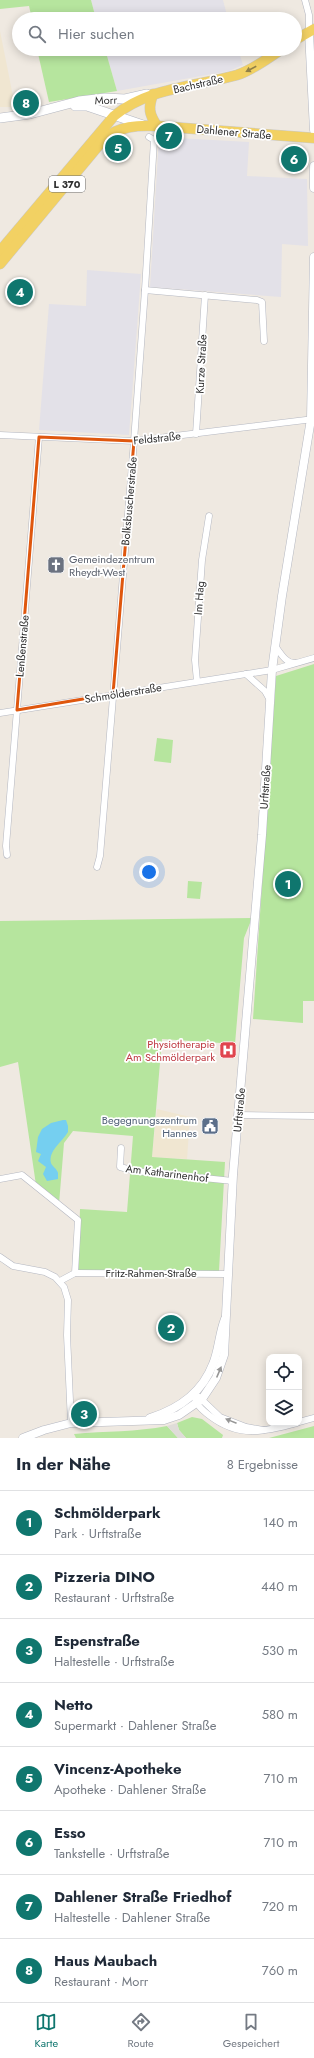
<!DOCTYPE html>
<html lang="de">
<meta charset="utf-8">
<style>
:root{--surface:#fff;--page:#f6f6f7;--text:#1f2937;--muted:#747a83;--line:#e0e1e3;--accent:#0f766e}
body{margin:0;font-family:Jost,sans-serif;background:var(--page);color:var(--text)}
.controls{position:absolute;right:12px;bottom:12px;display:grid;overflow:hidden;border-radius:8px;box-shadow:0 2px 10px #0003}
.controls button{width:36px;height:36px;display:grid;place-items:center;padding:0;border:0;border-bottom:1px solid var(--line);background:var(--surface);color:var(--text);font:20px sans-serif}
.you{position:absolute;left:149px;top:872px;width:14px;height:14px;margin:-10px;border:3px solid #fff;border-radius:50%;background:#1a73e8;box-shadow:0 0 0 6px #1a73e833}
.badge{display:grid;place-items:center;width:26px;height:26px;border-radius:50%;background:var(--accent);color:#fff;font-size:13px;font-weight:700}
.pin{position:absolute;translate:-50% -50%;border:2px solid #fff;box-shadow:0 1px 4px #0006}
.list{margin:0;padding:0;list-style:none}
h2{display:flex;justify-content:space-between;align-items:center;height:52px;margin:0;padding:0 16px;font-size:17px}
h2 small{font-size:13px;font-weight:400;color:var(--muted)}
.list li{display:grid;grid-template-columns:26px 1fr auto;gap:12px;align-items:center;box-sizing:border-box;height:64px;padding:0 16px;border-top:1px solid var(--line)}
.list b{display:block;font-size:15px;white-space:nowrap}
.list p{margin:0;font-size:13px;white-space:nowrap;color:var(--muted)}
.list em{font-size:13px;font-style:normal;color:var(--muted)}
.icon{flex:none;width:22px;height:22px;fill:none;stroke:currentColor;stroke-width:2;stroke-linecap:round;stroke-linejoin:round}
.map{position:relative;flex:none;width:314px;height:1438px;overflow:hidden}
.search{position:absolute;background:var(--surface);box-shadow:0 2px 10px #0003;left:12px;right:12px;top:12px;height:44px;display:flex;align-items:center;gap:10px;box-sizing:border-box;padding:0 14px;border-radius:22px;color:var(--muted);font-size:15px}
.sheet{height:564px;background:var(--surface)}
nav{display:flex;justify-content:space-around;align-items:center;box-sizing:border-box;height:56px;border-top:1px solid var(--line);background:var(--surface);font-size:11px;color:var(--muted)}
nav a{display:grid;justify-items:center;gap:2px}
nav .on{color:var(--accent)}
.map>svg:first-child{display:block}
</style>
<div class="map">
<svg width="314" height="1438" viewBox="0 0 314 1438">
<rect width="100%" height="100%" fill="#efe9e1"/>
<g fill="#e3e1e8">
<path d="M91,0H223L228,19H96Z"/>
<path d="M105,49H238L243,65L229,71L117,91Z"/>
<path d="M159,137L249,142L247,176L307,179L308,246L282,244L281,297L150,287Z"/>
<path d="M87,270L141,274L129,435L39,430L49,304L86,306Z"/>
</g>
<g fill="#f0e6d1">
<path d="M0,31L8,71L15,107H0Z"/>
<path d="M157,1109L190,1117L187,1159L152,1157Z"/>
</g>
<g fill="#b6e59e">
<path d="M0,0H91L96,19H32L29,6L0,9Z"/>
<path d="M37,49H105L117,91L49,102Z"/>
<path d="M314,664V1001H303V1023L253,1019L276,676Z"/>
<path d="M157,738L173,740L171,763L154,761Z"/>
<path d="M188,881L202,882L200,899L187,898Z"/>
<path d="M252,918L244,938L235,1044L162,1039L152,1157L225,1162L219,1271H78L80,1209L127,1212L133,1136L73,1131L64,1143L59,1204L36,1185L18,1062L0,1067V921Z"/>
<path d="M192,1417L202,1419L223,1435L222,1438H186L179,1430L177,1423Z"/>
<path d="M167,1426L178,1438H76L74,1434C105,1431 137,1432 167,1426Z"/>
<path d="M314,1426V1438H269Z"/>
</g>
<path fill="#dfdcd8" d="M177,1423L179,1430L186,1438H178L167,1426Z"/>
<path fill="#75cff0" d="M63,1120H66L68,1126V1132C62,1142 48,1151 51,1163C52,1166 57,1169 58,1173V1179L47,1181L43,1174L46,1167L38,1161L41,1154L36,1152L38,1137L42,1129L51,1123Z"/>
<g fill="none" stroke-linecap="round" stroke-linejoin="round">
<defs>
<g id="minor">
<path d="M305,0L309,15V32"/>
<path d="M145,290L257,300L262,302L264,341"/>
<path d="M196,434L205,295"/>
<path d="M0,435L134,441L314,419"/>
<path d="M275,646C280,652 286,664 295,663"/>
<path d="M246,674L265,691L270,700"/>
<path d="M197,681L195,660L202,560L209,516"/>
<path d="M0,713L272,670L314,658"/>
<path d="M7,855L6,846L39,437"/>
<path d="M97,867L100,856L134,441L145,290L154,140L149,137"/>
<path d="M238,1115L314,1116"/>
<path d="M121,1148L120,1167L135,1171L233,1181"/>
<path d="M0,1179L22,1175L78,1220L75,1273L60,1281"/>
<path d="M0,1257L13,1266L45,1272L55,1277L64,1287L68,1300L67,1335L71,1423"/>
<path d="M75,1273L227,1274"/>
<path d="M194,1394C195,1404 202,1410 210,1416C239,1438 263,1432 297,1423"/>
<path d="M199,1397L220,1417L246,1427L263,1430"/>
<path d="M299,1422L314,1418"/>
</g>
<g id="tertiary">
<path d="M309,32L314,130"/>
<path d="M314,166V188"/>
<path d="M150,1418C179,1409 202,1393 213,1364C219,1350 219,1334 225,1319"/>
<path d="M23,1438L44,1430L71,1423L164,1420L179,1415L202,1399L216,1378L224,1355L233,1175L262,835L272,670L282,596L311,419L314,257"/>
</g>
<g id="secondary">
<path d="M75,106H87L143,125"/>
<path d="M0,118L30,114L79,101L105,98L125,99L147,94"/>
</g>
<g id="primary">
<path d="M295,40L314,29"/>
<path d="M153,94C148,108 149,114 157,126"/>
<path d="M0,251L114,116C149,87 195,87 237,75C253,70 268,58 282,49"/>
<path d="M0,264L104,139C119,126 138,125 157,126L314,138"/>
</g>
</defs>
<use href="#minor" stroke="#b4b7c1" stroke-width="7"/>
<use href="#tertiary" stroke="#b4b7c1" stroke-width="9"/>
<use href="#secondary" stroke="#b4b7c1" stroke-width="10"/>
<use href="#primary" stroke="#c9c9c9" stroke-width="11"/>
<use href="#minor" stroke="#fff" stroke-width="6"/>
<use href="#tertiary" stroke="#fff" stroke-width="8"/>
<use href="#secondary" stroke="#fff" stroke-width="9"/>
<use href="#primary" stroke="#f2d163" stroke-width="10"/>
</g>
<defs><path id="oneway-solid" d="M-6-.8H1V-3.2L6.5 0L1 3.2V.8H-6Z"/></defs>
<use fill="#908048" href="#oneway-solid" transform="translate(251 69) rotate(152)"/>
<g fill="#969696">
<use href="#oneway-solid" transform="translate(219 1372) rotate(-67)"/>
<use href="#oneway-solid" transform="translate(231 1421) rotate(-158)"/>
</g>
<path fill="none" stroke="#df570e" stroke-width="3" stroke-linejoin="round" d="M39,437L134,441L113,694L17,710Z"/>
<defs>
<symbol id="church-square" viewBox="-11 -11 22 22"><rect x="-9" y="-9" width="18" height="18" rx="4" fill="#6b7280" stroke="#fff"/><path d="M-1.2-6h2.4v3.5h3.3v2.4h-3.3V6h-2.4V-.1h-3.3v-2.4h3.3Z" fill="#fff"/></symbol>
<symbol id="hospital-square" viewBox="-11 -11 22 22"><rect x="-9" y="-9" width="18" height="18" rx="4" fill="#e0444e" stroke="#fff"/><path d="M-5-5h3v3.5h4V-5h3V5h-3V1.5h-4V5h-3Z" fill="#fff"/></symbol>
<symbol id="civic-square" viewBox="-11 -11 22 22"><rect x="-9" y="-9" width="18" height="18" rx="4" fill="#5c6f8a" stroke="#fff"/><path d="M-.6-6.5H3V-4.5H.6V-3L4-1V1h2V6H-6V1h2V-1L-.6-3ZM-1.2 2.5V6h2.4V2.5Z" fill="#fff"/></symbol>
</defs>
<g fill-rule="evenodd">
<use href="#church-square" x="46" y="555" width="20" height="20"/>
<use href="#hospital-square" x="218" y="1040" width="20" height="20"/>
<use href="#civic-square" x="200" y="1116" width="20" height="20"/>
</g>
<g text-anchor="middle" stroke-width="3.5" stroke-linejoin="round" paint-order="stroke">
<rect fill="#fff" stroke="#6d6d6d" stroke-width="1" x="49" y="176" width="36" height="16" rx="3"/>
<g font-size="10" font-weight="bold" fill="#2e2e2e">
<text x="67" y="188">L 370</text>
</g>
<g font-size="11" fill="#2e2e2e" stroke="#fff">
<text transform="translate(198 84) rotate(-13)" y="4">Bachstraße</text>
<text transform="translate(106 100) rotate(-1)" y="4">Morr</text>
<text transform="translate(234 132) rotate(5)" y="4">Dahlener Straße</text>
<text transform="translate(201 364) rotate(-87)" y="4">Kurze Straße</text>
<text transform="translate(157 438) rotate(-6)" y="4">Feldstraße</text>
<text transform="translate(129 501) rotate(-85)" y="4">Bolksbuscherstraße</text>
<text transform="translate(199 598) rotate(-86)" y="4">Im Hag</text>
<text transform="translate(22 646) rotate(-85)" y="4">Lenßenstraße</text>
<text transform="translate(123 693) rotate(-9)" y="4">Schmölderstraße</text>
<text transform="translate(265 787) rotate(-86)" y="4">Urftstraße</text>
<text transform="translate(239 1110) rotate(-85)" y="4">Urftstraße</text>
<text transform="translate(167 1173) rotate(7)" y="4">Am Katharinenhof</text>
<text x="151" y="1277">Fritz-Rahmen-Straße</text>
</g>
<g font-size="11" fill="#5b616d" stroke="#fff" text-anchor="start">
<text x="69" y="563">Gemeindezentrum<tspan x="69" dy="13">Rheydt-West</tspan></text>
</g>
<g font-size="11" fill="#be3a42" stroke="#fff" text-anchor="end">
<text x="215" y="1048">Physiotherapie<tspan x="215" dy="13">Am Schmölderpark</tspan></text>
</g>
<g font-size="11" fill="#4e5e75" stroke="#fff" text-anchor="end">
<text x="197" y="1124">Begegnungszentrum<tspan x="197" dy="13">Hannes</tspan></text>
</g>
</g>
</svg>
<div class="controls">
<button><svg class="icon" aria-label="locate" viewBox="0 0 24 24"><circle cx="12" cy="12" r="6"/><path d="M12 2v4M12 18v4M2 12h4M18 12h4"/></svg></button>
<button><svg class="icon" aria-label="layers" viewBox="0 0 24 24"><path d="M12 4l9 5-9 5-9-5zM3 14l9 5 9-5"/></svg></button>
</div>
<div class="you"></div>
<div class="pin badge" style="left:288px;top:884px">1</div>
<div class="pin badge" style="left:171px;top:1328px">2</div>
<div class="pin badge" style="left:84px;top:1414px">3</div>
<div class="pin badge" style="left:20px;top:292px">4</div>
<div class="pin badge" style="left:118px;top:148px">5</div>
<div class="pin badge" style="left:294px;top:159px">6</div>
<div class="pin badge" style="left:169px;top:136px">7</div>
<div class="pin badge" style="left:26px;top:103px">8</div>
<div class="search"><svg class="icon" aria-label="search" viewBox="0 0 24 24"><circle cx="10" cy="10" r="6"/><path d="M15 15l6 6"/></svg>Hier suchen</div>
</div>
<section class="sheet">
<h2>In der Nähe<small>8 Ergebnisse</small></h2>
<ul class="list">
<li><span class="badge">1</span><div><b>Schmölderpark</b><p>Park · Urftstraße</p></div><em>140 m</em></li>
<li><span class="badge">2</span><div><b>Pizzeria DINO</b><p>Restaurant · Urftstraße</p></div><em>440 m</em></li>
<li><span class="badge">3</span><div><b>Espenstraße</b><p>Haltestelle · Urftstraße</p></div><em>530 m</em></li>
<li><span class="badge">4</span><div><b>Netto</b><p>Supermarkt · Dahlener Straße</p></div><em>580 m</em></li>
<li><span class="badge">5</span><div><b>Vincenz-Apotheke</b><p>Apotheke · Dahlener Straße</p></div><em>710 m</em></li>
<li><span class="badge">6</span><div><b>Esso</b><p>Tankstelle · Urftstraße</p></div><em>710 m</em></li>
<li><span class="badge">7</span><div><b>Dahlener Straße Friedhof</b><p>Haltestelle · Dahlener Straße</p></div><em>720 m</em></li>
<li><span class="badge">8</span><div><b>Haus Maubach</b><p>Restaurant · Morr</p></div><em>760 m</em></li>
</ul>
</section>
<nav>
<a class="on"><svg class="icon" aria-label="map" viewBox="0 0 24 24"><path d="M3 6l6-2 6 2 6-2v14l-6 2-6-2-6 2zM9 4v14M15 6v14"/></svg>Karte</a>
<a><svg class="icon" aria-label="directions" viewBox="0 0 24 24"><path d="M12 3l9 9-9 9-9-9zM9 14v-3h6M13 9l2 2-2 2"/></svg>Route</a>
<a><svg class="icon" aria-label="saved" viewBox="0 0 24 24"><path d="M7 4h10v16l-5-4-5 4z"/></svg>Gespeichert</a>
</nav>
